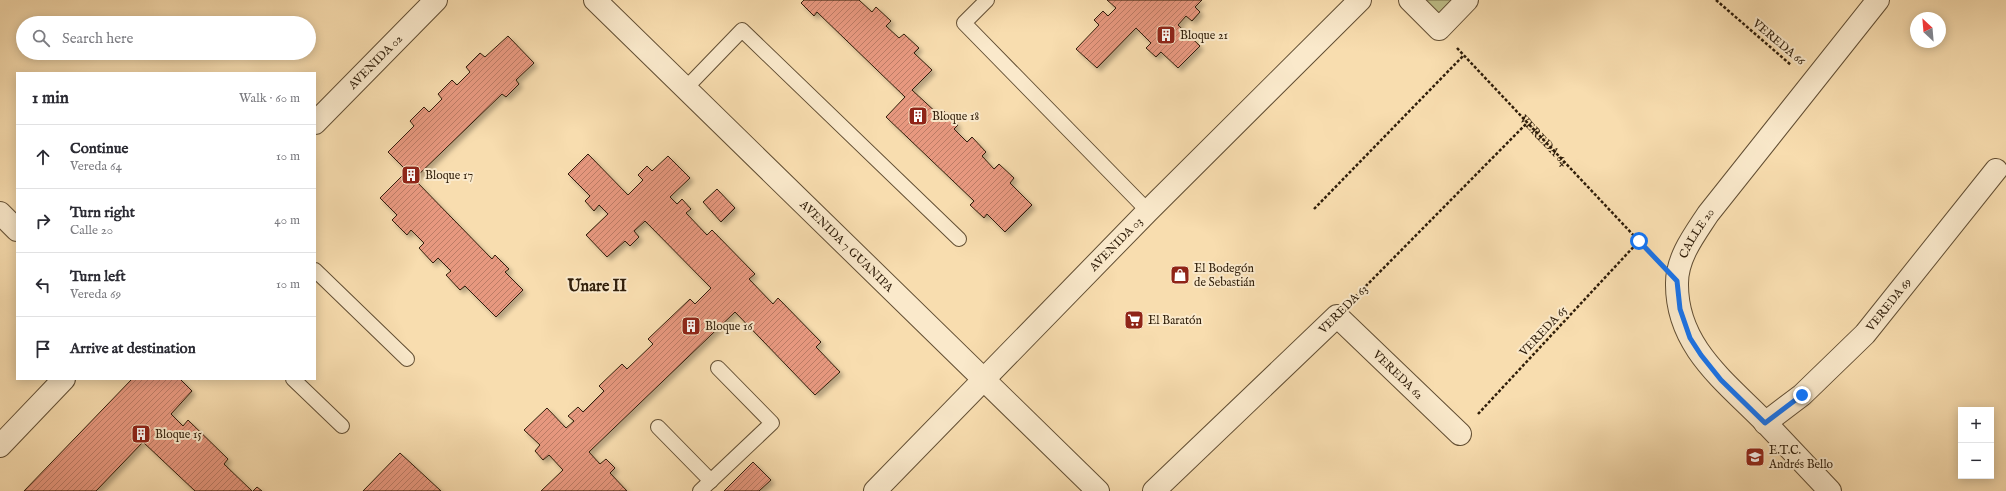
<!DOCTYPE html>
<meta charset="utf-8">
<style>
:root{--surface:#fff;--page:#f2f2f3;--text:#2b2b33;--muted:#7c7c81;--line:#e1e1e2}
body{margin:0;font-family:"IM FELL English",serif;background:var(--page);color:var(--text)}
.controls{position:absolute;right:12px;bottom:12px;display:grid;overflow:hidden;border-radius:0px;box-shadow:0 2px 10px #0003}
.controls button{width:36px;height:36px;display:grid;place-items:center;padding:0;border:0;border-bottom:1px solid var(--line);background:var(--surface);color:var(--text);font:20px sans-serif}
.compass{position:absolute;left:1910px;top:12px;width:36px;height:36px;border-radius:50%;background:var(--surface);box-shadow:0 2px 10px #0003;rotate:334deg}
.stop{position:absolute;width:12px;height:12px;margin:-9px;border:3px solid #1a73e8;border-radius:50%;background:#fff}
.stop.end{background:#1a73e8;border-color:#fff;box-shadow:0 1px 4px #0008}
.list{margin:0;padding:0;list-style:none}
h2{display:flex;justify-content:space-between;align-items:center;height:52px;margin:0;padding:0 16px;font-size:17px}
h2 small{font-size:13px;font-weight:400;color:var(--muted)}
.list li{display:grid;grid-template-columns:26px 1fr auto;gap:12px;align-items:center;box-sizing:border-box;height:64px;padding:0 16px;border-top:1px solid var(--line)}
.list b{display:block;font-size:15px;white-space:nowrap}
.list p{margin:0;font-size:13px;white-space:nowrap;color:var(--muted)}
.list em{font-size:13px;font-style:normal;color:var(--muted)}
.icon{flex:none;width:22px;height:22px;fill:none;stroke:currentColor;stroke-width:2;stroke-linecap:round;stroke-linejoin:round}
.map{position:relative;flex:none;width:2006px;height:491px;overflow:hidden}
.search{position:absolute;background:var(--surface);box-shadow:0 2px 10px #0003;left:16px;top:16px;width:300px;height:44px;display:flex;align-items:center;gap:10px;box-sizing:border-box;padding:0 14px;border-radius:22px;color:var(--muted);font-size:15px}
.panel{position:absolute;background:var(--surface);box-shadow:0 2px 10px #0003;left:16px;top:72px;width:300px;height:308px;border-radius:0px}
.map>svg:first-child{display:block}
</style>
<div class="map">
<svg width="2006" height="491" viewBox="0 0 2006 491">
<defs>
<pattern id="building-hatch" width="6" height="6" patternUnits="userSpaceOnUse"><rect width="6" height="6" fill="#e7987f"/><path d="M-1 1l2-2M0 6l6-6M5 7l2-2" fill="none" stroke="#bc7b66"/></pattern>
<filter id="shadow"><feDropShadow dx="3.5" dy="3.5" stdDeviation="2" flood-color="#0004"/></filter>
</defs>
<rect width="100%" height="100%" fill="#f8ddaf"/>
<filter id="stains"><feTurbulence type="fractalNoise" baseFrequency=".005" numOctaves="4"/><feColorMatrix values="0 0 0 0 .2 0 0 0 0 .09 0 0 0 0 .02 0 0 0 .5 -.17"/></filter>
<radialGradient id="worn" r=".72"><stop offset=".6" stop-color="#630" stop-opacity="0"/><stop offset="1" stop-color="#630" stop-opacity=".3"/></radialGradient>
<path fill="#bfc08a" stroke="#786f4a" d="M1410,0H1467L1439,29Z"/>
<g fill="url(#building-hatch)" stroke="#301e0a" filter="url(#shadow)">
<path d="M804,0H859L872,12L876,7L891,21L886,26L899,38L904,34L919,48L914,53L932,70L912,90L939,115L943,110L958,125L954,129L967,142L972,137L986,152L982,156L994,169L999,164L1014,178L1010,183L1032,205L1005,232L987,214L984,218L970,205L974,201L886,117L905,97L817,12L814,16L801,3Z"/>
<path d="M1107,0H1202L1195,7L1200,12L1192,21L1186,16L1178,25L1200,46L1178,68L1161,52L1156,57L1146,48L1151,43L1136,28L1097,68L1076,49L1099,25L1094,20L1103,11L1108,16L1116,8Z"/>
<path d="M508,36L534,63L516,80L519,84L506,97L502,94L414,179L492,259L495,255L509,269L505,272L523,290L496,317L465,286L460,290L446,275L451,271L438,258L433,263L419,248L424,243L411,230L407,235L392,220L397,215L380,198L407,171L388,152L414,126L410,121L424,107L429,112L442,99L438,94L452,80L457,85L470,72L466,67L480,53L485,57Z"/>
<path d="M588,154L628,195L643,180L638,175L647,166L652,171L668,156L690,178L670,197L677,204L682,199L691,209L686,213L707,235L712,230L755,274L749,279L773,304L778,298L821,342L816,347L840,372L815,395L735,312L589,452L600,464L606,459L615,468L610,473L627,491H541L563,470L549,455L543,460L535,451L540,445L524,430L547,408L566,428L574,421L568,416L578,407L583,412L604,391L599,386L622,364L627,369L653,344L648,339L690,299L695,304L711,288L645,221L634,231L639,237L630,246L625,241L607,257L586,235L608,214L599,205L594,211L585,201L590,196L568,174Z"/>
<path d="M717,189L735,208L721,222L703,202Z"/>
<path d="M132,379H180L192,391L171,414L183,426L188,420L228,459L224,464L252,491H195L143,442L96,491H24Z"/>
<path d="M400,453L427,478L441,491H363Z"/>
<path d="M753,462L771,480L759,491H724Z"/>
<path d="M257,487L262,491H253Z"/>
</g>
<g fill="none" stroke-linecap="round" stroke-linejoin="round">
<defs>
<g id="lane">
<path d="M987,0L964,23L1148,211"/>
<path d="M686,88L742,30L959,239"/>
<path d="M315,270L407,359"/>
<path d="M293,379L342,426"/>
<path d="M658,427L711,481"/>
<path d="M700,491L772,423L718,368"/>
</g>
<g id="street">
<path id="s2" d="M595,0L1098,491"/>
<path d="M1410,0L1439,29L1467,0"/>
<path id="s3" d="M315,123L436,0"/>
<path d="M0,213L17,230"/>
<path id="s4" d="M1765,423L1802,395L1865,334L1996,170"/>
<path d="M0,446L64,379"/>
<path id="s5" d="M875,491L1148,211L1360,0"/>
<path id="s6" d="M1154,491L1337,316L1460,434"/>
<path id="s7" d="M1830,491C1807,467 1784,442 1761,418C1722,379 1676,344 1677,283C1677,257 1695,234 1708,214L1878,0"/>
</g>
</defs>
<use href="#lane" stroke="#624e33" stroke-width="16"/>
<use href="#street" stroke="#624e33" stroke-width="24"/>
<g stroke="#301e0a" stroke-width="2.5" stroke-dasharray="3 2" stroke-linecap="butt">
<path d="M1716,0L1791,65"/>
<path id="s1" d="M1457,48L1654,257"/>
<path d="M1314,209L1464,55"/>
<path d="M1355,297L1527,123"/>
<path d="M1478,414L1639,241"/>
</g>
<use href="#lane" stroke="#fae9cb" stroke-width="14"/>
<use href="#street" stroke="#fae9cb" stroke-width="22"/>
</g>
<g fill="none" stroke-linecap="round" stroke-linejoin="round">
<path stroke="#1a73e8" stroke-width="5" d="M1639,241L1677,281L1680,309L1690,338L1701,355L1721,380L1765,423L1802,395"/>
</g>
<defs>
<symbol id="building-square" viewBox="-11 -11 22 22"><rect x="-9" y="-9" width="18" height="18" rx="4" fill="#8f2418" stroke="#fae9cb"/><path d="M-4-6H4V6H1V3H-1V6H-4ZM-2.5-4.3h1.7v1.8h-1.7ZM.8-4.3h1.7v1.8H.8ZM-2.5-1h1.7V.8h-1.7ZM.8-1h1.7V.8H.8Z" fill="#fff"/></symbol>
<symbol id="shop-square" viewBox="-11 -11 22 22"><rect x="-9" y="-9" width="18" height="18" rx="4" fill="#8f2418" stroke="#fae9cb"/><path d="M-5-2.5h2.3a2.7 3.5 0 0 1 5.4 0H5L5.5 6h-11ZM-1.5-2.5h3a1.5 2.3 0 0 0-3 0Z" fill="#fff"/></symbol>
<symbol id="supermarket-square" viewBox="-11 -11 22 22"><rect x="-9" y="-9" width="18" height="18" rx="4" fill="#8f2418" stroke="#fae9cb"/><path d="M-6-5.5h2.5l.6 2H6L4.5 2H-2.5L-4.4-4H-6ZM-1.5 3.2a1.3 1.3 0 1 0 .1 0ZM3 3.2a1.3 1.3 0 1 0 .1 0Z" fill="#fff"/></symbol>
<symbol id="university-square" viewBox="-11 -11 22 22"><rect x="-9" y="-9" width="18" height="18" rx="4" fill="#8f2418" stroke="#fae9cb"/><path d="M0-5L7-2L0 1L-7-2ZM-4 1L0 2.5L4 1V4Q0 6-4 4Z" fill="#fff"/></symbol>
</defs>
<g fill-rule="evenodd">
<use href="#building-square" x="1155" y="24" width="22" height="22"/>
<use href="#building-square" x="907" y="105" width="22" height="22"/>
<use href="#building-square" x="400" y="164" width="22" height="22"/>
<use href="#shop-square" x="1169" y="264" width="22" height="22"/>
<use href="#supermarket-square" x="1123" y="309" width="22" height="22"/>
<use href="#building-square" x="680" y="315" width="22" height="22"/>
<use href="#building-square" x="130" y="423" width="22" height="22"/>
<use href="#university-square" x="1744" y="446" width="22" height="22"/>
</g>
<g text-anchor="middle" stroke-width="4" stroke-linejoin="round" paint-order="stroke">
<g font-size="12" fill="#301e0a" stroke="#fae9cb" text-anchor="start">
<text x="1180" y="39">Bloque 21</text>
<text x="932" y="120">Bloque 18</text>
<text x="425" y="179">Bloque 17</text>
<text x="1194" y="272">El Bodegón<tspan x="1194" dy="14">de Sebastián</tspan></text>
<text x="1148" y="324">El Baratón</text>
<text x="705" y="330">Bloque 16</text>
<text x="155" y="438">Bloque 15</text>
<text x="1769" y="454">E.T.C.<tspan x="1769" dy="14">Andrés Bello</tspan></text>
</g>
<g font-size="12" fill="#301e0a" stroke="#fae9cb">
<text transform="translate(1779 42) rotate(40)" y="4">VEREDA 66</text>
<text dy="4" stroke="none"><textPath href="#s3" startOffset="86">AVENIDA 02</textPath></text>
<text dy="4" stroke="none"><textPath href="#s1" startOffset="127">VEREDA 64</textPath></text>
<text dy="4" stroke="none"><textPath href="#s7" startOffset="319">CALLE 20</textPath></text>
<text dy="4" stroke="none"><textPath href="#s5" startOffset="345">AVENIDA 03</textPath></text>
<text dy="4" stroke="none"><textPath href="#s2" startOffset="352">AVENIDA 7 GUANIPA</textPath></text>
<text dy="4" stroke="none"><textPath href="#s4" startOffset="172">VEREDA 69</textPath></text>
<text transform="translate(1343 309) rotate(-45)" y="4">VEREDA 63</text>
<text transform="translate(1543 331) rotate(-47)" y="4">VEREDA 65</text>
<text dy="4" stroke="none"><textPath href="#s6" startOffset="338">VEREDA 62</textPath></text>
</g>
<g font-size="16" font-weight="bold" fill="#301e0a" stroke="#fae9cb">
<text x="597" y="291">Unare II</text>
</g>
</g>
<rect width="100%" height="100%" filter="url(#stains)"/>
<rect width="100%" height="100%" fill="url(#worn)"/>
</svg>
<div class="controls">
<button>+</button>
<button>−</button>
</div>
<svg class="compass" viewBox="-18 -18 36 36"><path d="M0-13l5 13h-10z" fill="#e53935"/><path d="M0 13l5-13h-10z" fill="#7c7c81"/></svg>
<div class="stop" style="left:1639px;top:241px"></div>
<div class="stop end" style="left:1802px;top:395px"></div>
<div class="search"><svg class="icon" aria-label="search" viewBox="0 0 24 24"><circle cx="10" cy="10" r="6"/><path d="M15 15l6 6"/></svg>Search here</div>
<section class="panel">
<h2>1 min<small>Walk · 60 m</small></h2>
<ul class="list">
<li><svg class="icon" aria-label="ahead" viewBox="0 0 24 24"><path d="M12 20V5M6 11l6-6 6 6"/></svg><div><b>Continue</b><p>Vereda 64</p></div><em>10 m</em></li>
<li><svg class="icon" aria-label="right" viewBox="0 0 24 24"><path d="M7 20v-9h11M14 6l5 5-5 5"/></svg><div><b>Turn right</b><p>Calle 20</p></div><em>40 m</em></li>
<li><svg class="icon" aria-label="left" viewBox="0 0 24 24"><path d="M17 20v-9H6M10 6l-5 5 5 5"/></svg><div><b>Turn left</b><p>Vereda 69</p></div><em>10 m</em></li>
<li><svg class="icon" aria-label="arrive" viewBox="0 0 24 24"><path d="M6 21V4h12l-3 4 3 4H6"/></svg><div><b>Arrive at destination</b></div></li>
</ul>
</section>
</div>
